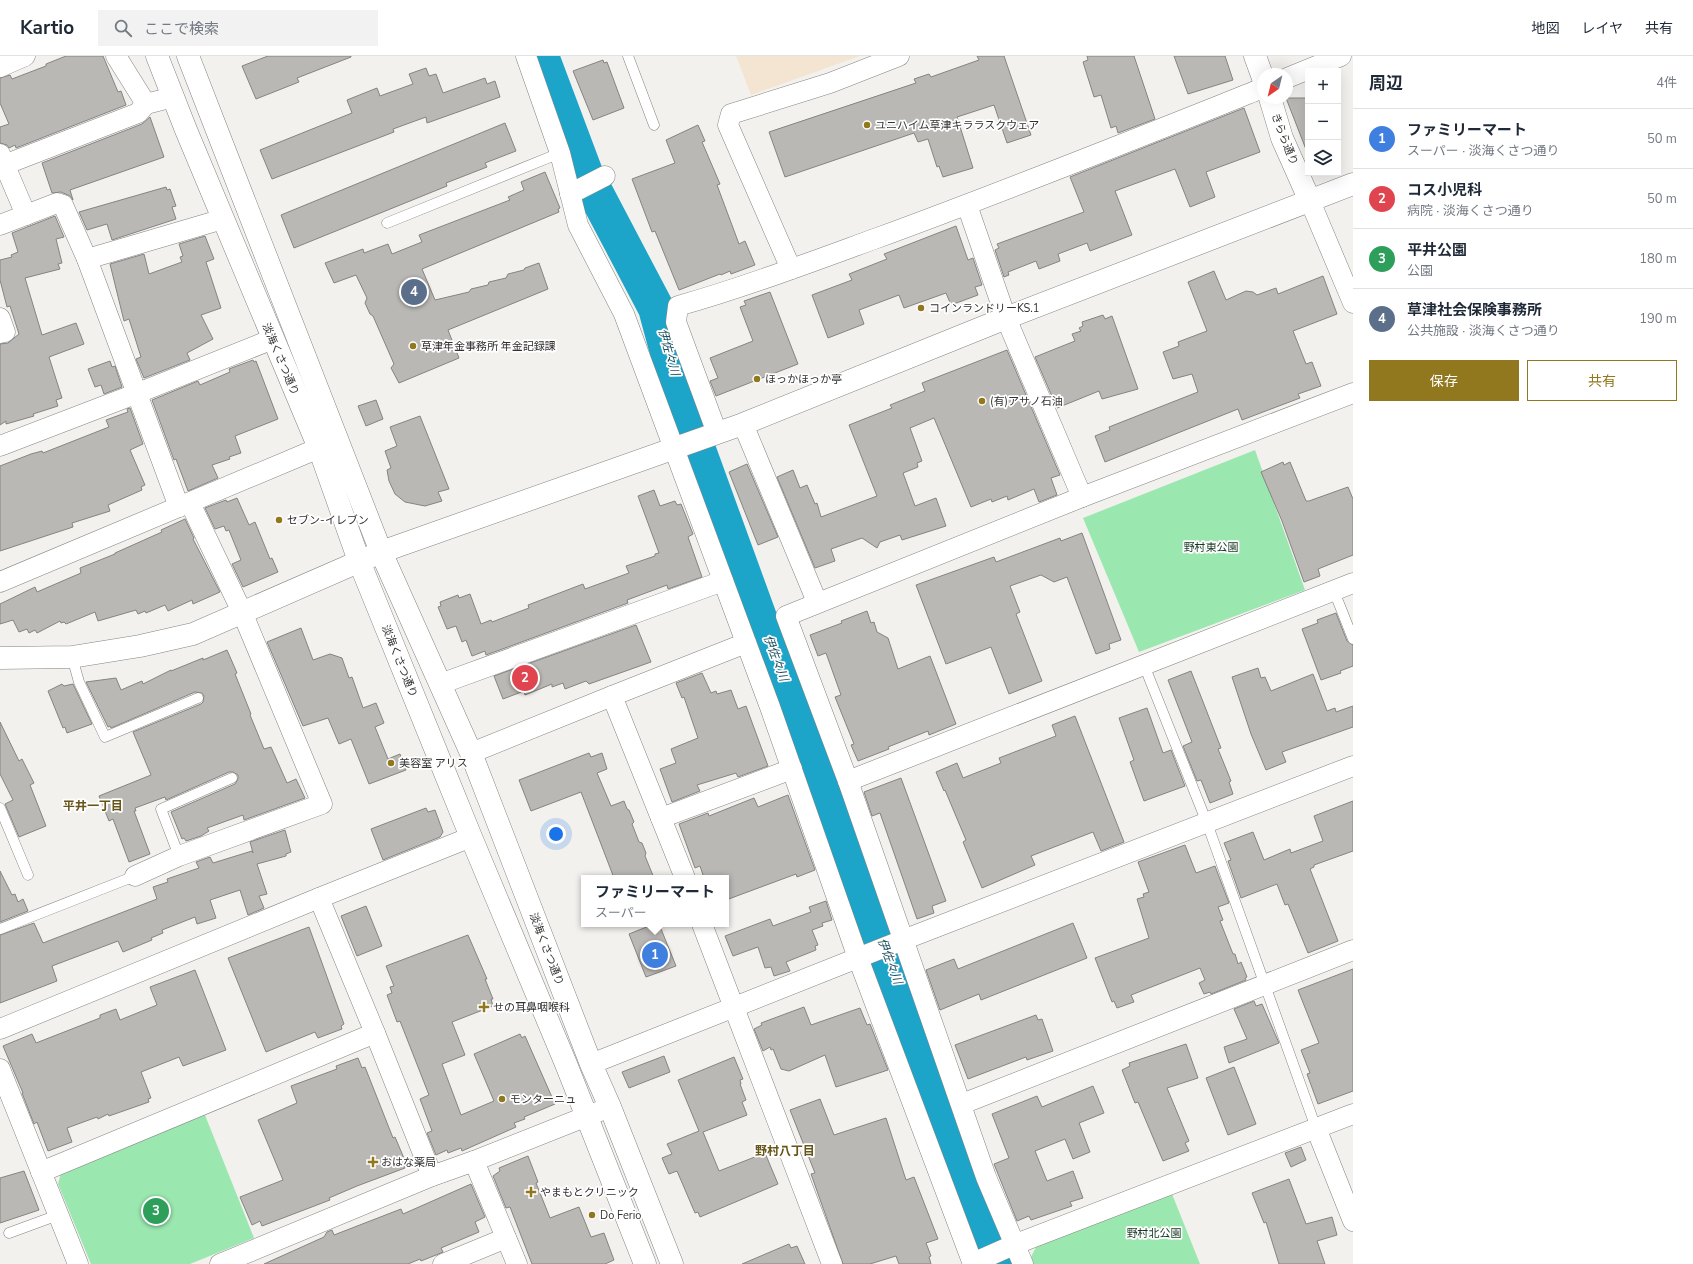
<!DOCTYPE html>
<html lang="ja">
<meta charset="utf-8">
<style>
:root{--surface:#fff;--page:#f2f2f3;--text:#1f2937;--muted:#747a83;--line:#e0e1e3;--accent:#91781e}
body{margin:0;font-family:"Nunito Sans","Noto Sans JP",sans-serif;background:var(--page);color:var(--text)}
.controls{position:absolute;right:12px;top:12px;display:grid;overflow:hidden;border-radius:0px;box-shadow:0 4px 16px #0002}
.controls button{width:36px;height:36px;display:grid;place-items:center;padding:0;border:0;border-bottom:1px solid var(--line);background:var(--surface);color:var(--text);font:20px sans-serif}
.compass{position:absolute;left:1257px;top:12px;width:36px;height:36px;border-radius:50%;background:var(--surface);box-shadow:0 4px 16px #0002;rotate:215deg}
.you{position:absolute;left:556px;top:778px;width:14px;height:14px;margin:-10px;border:3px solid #fff;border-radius:50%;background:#1a73e8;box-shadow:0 0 0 6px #1a73e833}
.badge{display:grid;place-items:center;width:26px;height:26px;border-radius:50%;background:var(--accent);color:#fff;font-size:13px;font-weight:700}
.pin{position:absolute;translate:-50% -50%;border:2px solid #fff;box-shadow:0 1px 4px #0006}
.popup{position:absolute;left:581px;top:819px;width:148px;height:52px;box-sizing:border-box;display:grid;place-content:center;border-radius:0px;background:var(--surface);filter:drop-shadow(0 1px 3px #0005);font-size:13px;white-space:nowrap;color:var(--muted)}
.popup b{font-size:15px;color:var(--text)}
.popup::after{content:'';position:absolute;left:50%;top:100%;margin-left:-8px;border:8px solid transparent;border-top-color:var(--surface)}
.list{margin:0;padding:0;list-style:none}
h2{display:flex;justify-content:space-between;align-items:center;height:52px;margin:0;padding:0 16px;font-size:17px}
h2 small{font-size:13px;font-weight:400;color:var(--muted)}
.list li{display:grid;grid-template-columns:26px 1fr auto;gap:12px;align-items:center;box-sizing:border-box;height:60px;padding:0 16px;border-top:1px solid var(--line)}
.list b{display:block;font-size:15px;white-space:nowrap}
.list p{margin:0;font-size:13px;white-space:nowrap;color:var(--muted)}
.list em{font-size:13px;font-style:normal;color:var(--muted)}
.actions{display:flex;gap:8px;padding:12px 16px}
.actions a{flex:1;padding:9px 0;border:1px solid var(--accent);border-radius:0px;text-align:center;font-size:14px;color:var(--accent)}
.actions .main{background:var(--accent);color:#fff}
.icon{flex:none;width:22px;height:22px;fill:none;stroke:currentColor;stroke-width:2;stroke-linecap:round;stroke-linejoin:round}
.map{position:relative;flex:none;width:1353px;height:1208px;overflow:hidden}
header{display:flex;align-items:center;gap:24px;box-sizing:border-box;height:56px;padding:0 20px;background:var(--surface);border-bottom:1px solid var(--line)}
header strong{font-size:19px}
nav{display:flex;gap:22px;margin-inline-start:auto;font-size:14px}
.search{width:280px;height:36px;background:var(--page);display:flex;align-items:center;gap:10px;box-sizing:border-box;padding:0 14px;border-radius:0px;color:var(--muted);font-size:15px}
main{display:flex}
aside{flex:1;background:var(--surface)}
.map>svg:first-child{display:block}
</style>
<header>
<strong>Kartio</strong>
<div class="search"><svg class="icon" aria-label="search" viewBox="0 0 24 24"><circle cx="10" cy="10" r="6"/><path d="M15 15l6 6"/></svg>ここで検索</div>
<nav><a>地図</a><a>レイヤ</a><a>共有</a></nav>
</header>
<main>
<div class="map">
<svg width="1353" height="1208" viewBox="0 0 1353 1208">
<rect width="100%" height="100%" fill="#f3f1ee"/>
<path fill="#f4e5d2" d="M736,0H860L751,39Z"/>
<g fill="#9ae8af">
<path d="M1255,394L1305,534L1139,596L1083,462Z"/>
<path d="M205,1059L254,1182L190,1208H91L58,1128L61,1117Z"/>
<path d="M1172,1138L1200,1208H1033L1031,1201L1037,1189Z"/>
</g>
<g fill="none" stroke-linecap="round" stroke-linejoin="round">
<path stroke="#1da5c9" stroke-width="36" d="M541,0L585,117L656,252L669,300L698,394L766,581L1003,1208"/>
</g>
<g fill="#bab8b5" stroke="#868481">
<path d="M66,0H103L118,36L121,35L126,49L16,92L15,89L9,92L7,89L0,87V71L9,68L0,47V22L10,19L12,23L46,10V8Z"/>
<path d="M268,0H351V1L297,22L299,26L256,43L242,10Z"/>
<path d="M977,0H1004L1031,79L1007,87L994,49L957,61L973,112L943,121L939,110L937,111L928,83L918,86L914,77L785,121L769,76L916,27L914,23L929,18L931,21L979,4Z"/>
<path d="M1087,0H1134L1155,63L1118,77L1116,70L1111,72L1101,39L1094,41L1083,6L1088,4Z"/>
<path d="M1174,0H1225L1233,24L1188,38Z"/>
<path d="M603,4L604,7L607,6L624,52L593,64L573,15Z"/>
<path d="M426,12L429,20L436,18L443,37L485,22L487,28L495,25L500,41L427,67L426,61L393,73L394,76L272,123L260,94L352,57L347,44L377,32L380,40L413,28L409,18Z"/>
<path d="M1286,42H1308V96H1307Z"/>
<path d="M1244,52L1260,96L1206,116L1215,141L1190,151L1175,113L1115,135L1132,179L1090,195L1087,187L1058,198L1060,205L1039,213L1036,205L1008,216L1009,219L1004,221L995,194L999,192L997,188L1084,156L1070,121Z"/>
<path d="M150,61L164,101L70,134L73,144L70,140L61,136L52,137L42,107L142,68Z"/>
<path d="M505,67L516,95L485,107L487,111L446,127L447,130L294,192L281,159Z"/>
<path d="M698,69L705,85L702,86L720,128L717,129L739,188L745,185L755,209L731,218L730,215L721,219L720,218L679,234L655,175L652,176L632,123L675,107L666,84Z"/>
<path d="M545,116L560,152L558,153L559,156L422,213L435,244L469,236L471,233L488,229L489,226L506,222L508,218L524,214L525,212L539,207L548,233L448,274L459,302L399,327L391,312L394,308L373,260L370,258L365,247L367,242L356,219L334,227L325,207L363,193L364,197L388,188L392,198L422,186L419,179L510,144L508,141L524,134L521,126Z"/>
<path d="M166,131L167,134L170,133L176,150L172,151L176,163L112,184L107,168L87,174L79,156Z"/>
<path d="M55,160L64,181L56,183L62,207L58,208L60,213L25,222L42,279L76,267L84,288L49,301L62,342L56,344L58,350L33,358L34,360L6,368V365L0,369V288L8,287L19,278L10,250L7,251L0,224V204L12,201L11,199L18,196L12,177Z"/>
<path d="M956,170L968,204L973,202L982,229L975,231L978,239L951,249L946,237L904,252L899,239L859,254L864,268L828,282L812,239L852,224L849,218L887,203L884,198Z"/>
<path d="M205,180L214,203L206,206L221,252L201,259L213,283L187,297L190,304L144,322L136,303L141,301L129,263L124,265L110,208L144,198L149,218L182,206L180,201L183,200L179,188Z"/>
<path d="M1214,215L1226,244L1246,235L1253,236L1257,239L1276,232L1278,238L1323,220L1337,258L1293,275L1306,308L1312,306L1321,330L1298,338L1300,342L1242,364L1238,353L1105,406L1095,380L1110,374L1109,371L1198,336L1192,318L1173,323L1163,296L1179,290L1178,286L1207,275L1188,226Z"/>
<path d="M770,236L798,308L716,340L710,325L718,322L710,302L753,285L740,251L746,249L744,245Z"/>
<path d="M1103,259L1105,263L1112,260L1138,333L1102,343L1099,335L1057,352L1035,301L1075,285L1072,278L1081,275L1079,272L1083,270L1082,266Z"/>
<path d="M1007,294L1060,419L1051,422L1057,439L1039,446L1034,433L1008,444L1007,440L992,446L991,443L971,451L934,362L910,372L922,405L917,407L918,411L903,417L915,450L936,442L946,470L902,484L900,479L880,486L877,492L862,482L831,493L835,505L815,512L777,421L793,414L800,432L807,429L815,448L817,447L821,461L877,440L849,369L892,352L890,349L925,335L922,327Z"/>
<path d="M253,304L254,306L256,305L278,363L235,380L241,397L229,401L230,403L212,409L218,422L188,435L176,403L174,404L152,344L198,325L200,329L230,316L229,313Z"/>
<path d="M110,305L112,311L115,310L122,331L104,338L101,329L95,331L88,313Z"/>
<path d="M376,344L383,363L366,370L358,350Z"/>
<path d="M130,352L143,388L130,394L145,429L141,431L142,434L108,449L110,455L72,467L73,471L0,495V410L31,398L42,395L43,397L109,371L106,364L128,356L127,353Z"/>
<path d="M420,360L449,433L438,436L442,445L425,450L405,446L395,438L389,425L387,414L391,412L385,395L397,390L390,371Z"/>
<path d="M1283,406L1284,409L1290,406L1306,445H1309L1348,431L1353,443V499L1318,513L1320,520L1304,526L1282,465L1261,416Z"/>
<path d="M747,408L778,481L758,489L729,416Z"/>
<path d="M654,434L660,450L675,445L677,449L681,448L693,478L688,481L702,521L668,533L667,529L627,544L628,547L486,599L485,595L472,600L466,584L462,586L456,570L447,573L438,551L441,550L440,546L458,539L459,542L470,538L481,568L491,564L492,566L529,552L528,549L583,528L585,533L629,517L626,510L655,500V498L659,497L638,440Z"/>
<path d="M237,442L249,469L255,466L270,503L272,502L278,516L243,531L232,508L241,504L229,474L226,475L224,470L215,473L205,452L226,444L227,446Z"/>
<path d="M185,463L194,482L193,483L220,536L193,548L192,544L168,555L165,549L146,557L145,555L138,558L136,554L98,565L95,556L66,568L64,566L61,567L60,565L37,577L35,574L29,577L27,573L19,576L13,564L0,568V548L35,531L37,536L81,517L80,512L115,498V497L162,476L161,474Z"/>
<path d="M1082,477L1121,584L1109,588L1110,593L1096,598L1067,521L1054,526L1041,519L1010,530L1020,556L1016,558L1042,625L1009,638L991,591L946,608L916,529L994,501L996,506L1060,482L1061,485Z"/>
<path d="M867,555L871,567L874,566L877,576L888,582L898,613L930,600L956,668L929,679L928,675L888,691L889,693L858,705L851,689L854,688L835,641L841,639L826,597L818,600L810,579L842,567L841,565Z"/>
<path d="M1336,557L1347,585L1353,589V610L1340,615L1341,617L1321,624L1302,573L1318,567L1317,564Z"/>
<path d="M636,569L651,606L589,628L586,625L565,633L563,627L552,631V628L525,639L524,635L503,643L494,620Z"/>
<path d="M301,572L313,604L330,598L342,602L349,622L352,621L363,652L376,647L384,667L375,671L388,703L400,698L406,714L369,728L351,683L339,688L328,662L303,670L267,586Z"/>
<path d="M227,594L237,617L235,618L251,658L250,659L264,693L271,691L287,727L296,723L305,742L244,764L243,759L207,772L209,775L201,780L186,785L184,782L182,783L171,756L235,728L238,723V719L233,716H229L166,744L165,741L135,752L136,755H134L150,798L129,806L113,763L109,765L99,740L151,719L133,676L201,648L203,646L204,640L202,637L195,636L111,672L110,670L108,671L86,626L116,622L121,634L142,625L143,628L171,614V615L203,602V604Z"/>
<path d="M1258,612L1261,622L1265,621L1271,635L1313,618L1327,655L1335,652L1336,656L1353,650V671L1282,696L1286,706L1266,714L1251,678L1232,621Z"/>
<path d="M1191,615L1221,692L1218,693L1231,725L1229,726L1233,738L1210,747L1201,724L1197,725L1183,690L1192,686L1168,624Z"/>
<path d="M702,617L711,637L716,635L717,638L731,634L738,653L746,650L768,710L738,721L736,717L697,729L700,735L672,746L660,713L676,707L671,693L698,682L684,641L682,642L676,627Z"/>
<path d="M62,628L64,630L73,628L92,668L67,677L65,671L63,672L48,635Z"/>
<path d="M1147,652L1163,697L1171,694L1185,730L1144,745L1130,706L1134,704L1119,662Z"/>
<path d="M1075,660L1124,786L1101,795L1093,776L1031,800L1035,809L982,832L963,786L966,784L945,734L944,735L936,716L957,707L963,722L1001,707L999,702L1056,680L1052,669Z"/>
<path d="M0,666L19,705L22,703L34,727L30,729L46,770L19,781L5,748L13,744L0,718Z"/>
<path d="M589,697L591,701L602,697L607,713L597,717L611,750L624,745L627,753L629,754L634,766L632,768L639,786L642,787L646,797L645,800L654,822H614L581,736L531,755L519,724Z"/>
<path d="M901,722L946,845L932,850L934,857L917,863L880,757L872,760L864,736Z"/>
<path d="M788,739L815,814L797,821L796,818L726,844V822H704L700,810L695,812L679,768L708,757L709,760L754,742L758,751Z"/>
<path d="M1353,745V795L1314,809V811L1310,813L1338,885L1308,897L1288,848L1285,849L1277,828L1241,842L1228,805L1231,804L1224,787L1253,776L1264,804L1290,793L1291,797L1323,785L1314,760Z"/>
<path d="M426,752L428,756L435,754L443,776L440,781L383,804L371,773Z"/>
<path d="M285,774L291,796L286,798V800L257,808L267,838L259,840L264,852L248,859L240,834L210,844L216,862L197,868L195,861L162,874L163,877L151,882L152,884L123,896L118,885L52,910L57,925L0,947V879L34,867L43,887L157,843L153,831L168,826L167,823L199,812L196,806L210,801L213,807L252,795L253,797L250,786Z"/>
<path d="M1185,789L1196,817L1215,810L1229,847L1218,851L1223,864L1220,865L1233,898H1235L1238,908L1241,906L1247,921L1245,922L1246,924L1211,938L1210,936L1204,938L1199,927L1205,924L1200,912L1131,939L1134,946L1117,952L1114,945L1112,946L1095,902L1149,882L1137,843L1144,841L1143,838L1149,836L1138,806Z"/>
<path d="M0,815L12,839L15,838L18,846L23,843L28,855L0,866Z"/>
<path d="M826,845L832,864L822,867L823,870L812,874L818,889L815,890L816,894L786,906L790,915L774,920L771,911L765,912L758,891L733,900L725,880L770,863L773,870L811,856L809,851Z"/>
<path d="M366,850L382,890L357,900L341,860Z"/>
<path d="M1073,867L1087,902L981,944L979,938L940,954L926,914L954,903L958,913Z"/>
<path d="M654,868H659L676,910L646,921L629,878Z"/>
<path d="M309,871L344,968L341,970L342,973L318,982L315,976L266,996L228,902Z"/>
<path d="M468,879L487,923H485L493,943H491L493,950L452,966L465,999L442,1008L461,1059L494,1045L474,998L520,978L522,982L525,980L555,1048L524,1061L525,1063L514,1067L516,1071L462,1095L461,1092L448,1097L447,1094L436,1099L427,1077L432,1075L420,1043L429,1039L400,965L397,966L387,939L392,937L390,931L394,930L386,910Z"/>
<path d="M1353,913V1035L1318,1048L1307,1018L1310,1017L1301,994L1319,987L1298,934Z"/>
<path d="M195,914L226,994L183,1010L179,1001L141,1016L151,1042L148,1043L149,1046L109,1060L108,1058L98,1063L97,1061L67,1072L72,1086L48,1095L37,1066L34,1068L22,1037H23L3,990L32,978L36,987L100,962V959L116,953L120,964L157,949L150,931Z"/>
<path d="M1254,945L1256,950L1262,948L1279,987L1229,1007L1224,991L1247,983L1234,953Z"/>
<path d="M804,951L811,969L860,952L867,969L870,968L888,1014L836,1031L825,999L789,1015L781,1013L773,993L771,994L770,991L763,995L754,973L762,969L761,967Z"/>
<path d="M1036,959L1038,964L1042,963L1053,995L1027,1004L1026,1001L968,1023L955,989Z"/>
<path d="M1186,988L1198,1022L1167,1032L1189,1085L1185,1087L1189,1095L1163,1105L1138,1046L1135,1047L1122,1014L1130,1010L1129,1007Z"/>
<path d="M664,1000L670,1016L629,1032L622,1016Z"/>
<path d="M734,1001L743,1023L740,1024L741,1028H740L746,1044L742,1046L747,1059L703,1076L719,1115L765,1097L778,1128L700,1161L698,1156L695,1157L677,1115L669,1118L662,1102L672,1098L667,1088L699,1075L678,1024Z"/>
<path d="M358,1002L362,1012L365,1011L393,1082L395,1081L406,1107L404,1108L405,1112L357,1130L329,1142L330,1144L262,1170L260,1165L252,1169L240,1141L283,1124L258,1064L297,1047L291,1030L337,1013L336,1010Z"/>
<path d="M1234,1011L1256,1068L1228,1079L1206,1022Z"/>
<path d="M1093,1030L1104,1057L1079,1067L1090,1096L1073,1103L1065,1083L1035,1095L1047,1125L1073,1115L1083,1142L1070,1146L1072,1150L1031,1164L1029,1160L1017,1165L994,1108L1009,1102L992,1058L1037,1040L1042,1051Z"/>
<path d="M820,1043L834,1079L886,1062L906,1124L914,1121L938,1183L926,1187L931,1200L929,1201L931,1208H899L896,1200L870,1208H843L811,1118L815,1117L790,1054Z"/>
<path d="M1301,1091L1306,1104L1291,1111L1285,1097Z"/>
<path d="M528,1100L538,1126L536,1127L550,1162L579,1151L591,1181L604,1177L614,1204L605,1208H532L510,1151L506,1152L493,1120L500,1115L499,1112Z"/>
<path d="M24,1115L39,1154L0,1167V1122Z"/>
<path d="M1289,1123L1306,1168L1332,1161L1337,1179L1317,1185L1325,1208H1279L1266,1166L1264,1167L1252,1137Z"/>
<path d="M471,1128L485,1161L475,1166L479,1176L441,1192L443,1196L436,1199L421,1205L420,1203L408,1208H264L324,1181L327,1176L332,1174L334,1179L401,1153L403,1158Z"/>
<path d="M789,1188L791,1192L797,1190L805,1208H742Z"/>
</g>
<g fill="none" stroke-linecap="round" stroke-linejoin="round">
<defs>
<g id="service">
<path d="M628,0L654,69"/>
<path d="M387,167L560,97"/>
<path d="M1334,535L1353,583"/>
<path d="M72,601L79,626L105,681L198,642"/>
<path d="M1144,609L1207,767L1316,1072"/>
<path d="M0,752L28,819"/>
<path d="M179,800L161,753L232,722"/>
<path d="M0,873L135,820"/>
<path d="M9,1177L58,1159"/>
</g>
<g id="minor">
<path d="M116,0L146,48"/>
<path d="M526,0L560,97L578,169L624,258L770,651L858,902L973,1208"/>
<path d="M0,11L25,0"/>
<path d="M1287,22L1341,0"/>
<path d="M0,98L26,159"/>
<path d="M4,109L138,57L146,48L173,41"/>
<path d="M570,138L605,120"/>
<path d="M1310,145L1353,247"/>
<path d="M967,149L1006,262L1082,441"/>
<path d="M0,169L57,147L63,149L87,203L179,451"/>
<path d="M87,203L223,163"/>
<path d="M791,213L728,69L731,58L830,27L899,0"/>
<path d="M0,262L5,276L0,277"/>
<path d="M743,368L817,546"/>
<path d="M717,377L676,266L678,250C745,231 811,206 877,182C1006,135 1135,83 1263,32"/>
<path d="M0,390L138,337L273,283"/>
<path d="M0,526L319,392"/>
<path d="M440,628L723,525"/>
<path d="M612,640L746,587"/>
<path d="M471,697L612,640L685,822"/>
<path d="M848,725L1353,527"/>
<path d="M661,762L792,713"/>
<path d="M135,820L179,800L322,748L242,556L190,447"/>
<path d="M319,842L375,977L432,1120"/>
<path d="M702,868L832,1208"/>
<path d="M0,973L319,842L471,781"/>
<path d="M591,1008L903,884L1353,710"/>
<path d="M0,1013L78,1208"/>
<path d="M962,1048L1353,894"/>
<path d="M1316,1072L1353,1165"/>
<path d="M474,1105L517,1208"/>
<path d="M41,1116L375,977"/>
<path d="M973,1207L1016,1188L1353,1058"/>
<path d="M220,1208L432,1120L474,1105L610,1051"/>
<path d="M443,1208L506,1182"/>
<path d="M1023,1208L986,1121L848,725L786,560L1082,441L1353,337"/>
</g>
<g id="tertiary">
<path d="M157,0L186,74L319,392L359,505L471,781L566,1008L645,1208"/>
<path d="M188,0L381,496L471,697L591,1008L610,1051L672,1208"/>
<path d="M1255,0L1263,22"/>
<path d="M1270,42L1282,82L1310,145"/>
<path d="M0,602L72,601L140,590L193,578L381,496L743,368L1006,262L1353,128"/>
</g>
</defs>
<use href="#service" stroke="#868481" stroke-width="11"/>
<use href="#minor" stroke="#868481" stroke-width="21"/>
<use href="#tertiary" stroke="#868481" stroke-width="23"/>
<use href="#service" stroke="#fff" stroke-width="10"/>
<use href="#minor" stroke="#fff" stroke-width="20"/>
<use href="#tertiary" stroke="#fff" stroke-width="22"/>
</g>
<g fill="#91781e" stroke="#fff" stroke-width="1.5">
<circle cx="867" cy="69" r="4"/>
<circle cx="921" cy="252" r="4"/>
<circle cx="413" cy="290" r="4"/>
<circle cx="757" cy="323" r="4"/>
<circle cx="982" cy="345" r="4"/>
<circle cx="279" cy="464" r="4"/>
<circle cx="391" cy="707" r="4"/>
<path d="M482 945h4v4h4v4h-4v4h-4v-4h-4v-4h4z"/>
<circle cx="502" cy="1043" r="4"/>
<path d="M371 1100h4v4h4v4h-4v4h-4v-4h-4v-4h4z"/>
<path d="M529 1130h4v4h4v4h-4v4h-4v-4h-4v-4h4z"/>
<circle cx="592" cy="1159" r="4"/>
</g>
<g text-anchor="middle" stroke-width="3.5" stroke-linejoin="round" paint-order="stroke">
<g font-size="11" fill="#323130" stroke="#fff" text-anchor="start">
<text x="875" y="73">ユニハイム草津キララスクウェア</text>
<text x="929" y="256">コインランドリーKS.1</text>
<text x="421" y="294">草津年金事務所 年金記録課</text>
<text x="765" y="327">ほっかほっか亭</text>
<text x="990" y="349">(有)アサノ石油</text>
<text x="287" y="468">セブン-イレブン</text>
<text x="399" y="711">美容室 アリス</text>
<text x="493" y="955">せの耳鼻咽喉科</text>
<text x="510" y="1047">モンターニュ</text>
<text x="381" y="1110">おはな薬局</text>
<text x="540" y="1140">やまもとクリニック</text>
<text x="600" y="1163">Do Ferio</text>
</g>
<g font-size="11" fill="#323130" stroke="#fff">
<text transform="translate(1285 83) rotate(69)" y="4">きらら通り</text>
<text transform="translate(281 303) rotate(67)" y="4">淡海くさつ通り</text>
<text transform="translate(400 605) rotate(68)" y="4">淡海くさつ通り</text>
<text transform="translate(547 893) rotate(69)" y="4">淡海くさつ通り</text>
</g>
<g font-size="11" fill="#13371f" stroke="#fff">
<text x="1211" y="495">野村東公園</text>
<text x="1154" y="1181">野村北公園</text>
</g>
<g font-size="12" font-style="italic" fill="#1c4f5e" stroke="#fff">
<text transform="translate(669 296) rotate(74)" y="4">伊佐々川</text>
<text transform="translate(776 602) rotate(69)" y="4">伊佐々川</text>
<text transform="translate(890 905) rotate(69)" y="4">伊佐々川</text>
</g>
<g font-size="12" font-weight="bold" fill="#665519" stroke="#fff">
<text x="93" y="754">平井一丁目</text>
<text x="785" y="1099">野村八丁目</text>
</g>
</g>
</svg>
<div class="controls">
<button>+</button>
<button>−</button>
<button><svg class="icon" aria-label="layers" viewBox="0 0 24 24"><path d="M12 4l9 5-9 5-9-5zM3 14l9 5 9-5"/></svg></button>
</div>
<svg class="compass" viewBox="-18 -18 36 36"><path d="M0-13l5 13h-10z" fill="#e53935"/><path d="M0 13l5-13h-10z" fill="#747a83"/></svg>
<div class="you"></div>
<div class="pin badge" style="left:655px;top:899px;background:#3f7fe0">1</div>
<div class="popup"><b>ファミリーマート</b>スーパー</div>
<div class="pin badge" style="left:525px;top:622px;background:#e0444e">2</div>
<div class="pin badge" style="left:156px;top:1155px;background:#2e9e5b">3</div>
<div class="pin badge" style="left:414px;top:236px;background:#5c6f8a">4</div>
</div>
<aside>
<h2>周辺<small>4件</small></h2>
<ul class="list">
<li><span class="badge" style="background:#3f7fe0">1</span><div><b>ファミリーマート</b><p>スーパー · 淡海くさつ通り</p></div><em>50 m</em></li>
<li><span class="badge" style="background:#e0444e">2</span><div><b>コス小児科</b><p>病院 · 淡海くさつ通り</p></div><em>50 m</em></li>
<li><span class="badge" style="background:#2e9e5b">3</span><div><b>平井公園</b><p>公園</p></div><em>180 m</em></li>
<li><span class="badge" style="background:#5c6f8a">4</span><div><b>草津社会保険事務所</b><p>公共施設 · 淡海くさつ通り</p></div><em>190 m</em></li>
</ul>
<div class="actions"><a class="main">保存</a><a>共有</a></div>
</aside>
</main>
